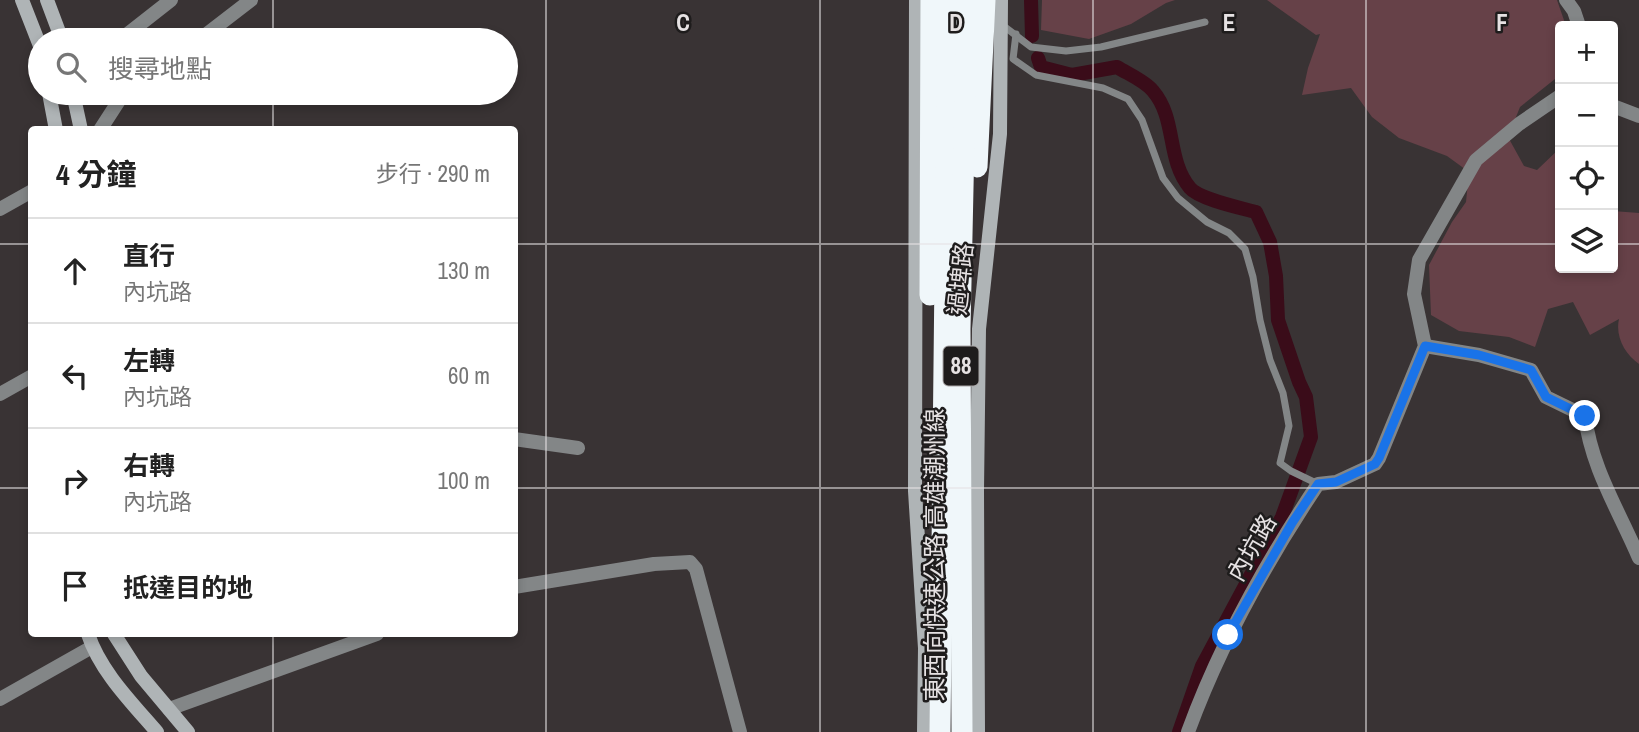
<!DOCTYPE html>
<html lang="zh-TW">
<meta charset="utf-8">
<style>
:root{--surface:#fff;--page:#f2f2f2;--text:#222;--muted:#767676;--line:#e0e0e0}
body{margin:0;font-family:"Archivo Narrow","Noto Sans TC",sans-serif;background:var(--page);color:var(--text)}
.controls{position:absolute;right:21px;top:21px;display:grid;overflow:hidden;border-radius:7px;box-shadow:0 4px 10px #0003}
.controls button{width:63px;height:63px;display:grid;place-items:center;padding:0;border:0;border-bottom:2px solid var(--line);background:var(--surface);color:var(--text);font:35px sans-serif}
.stop{position:absolute;width:21px;height:21px;margin:-16px;border:5px solid #1a73e8;border-radius:50%;background:#fff}
.stop.end{background:#1a73e8;border-color:#fff;box-shadow:0 2px 7px #0008}
.list{margin:0;padding:0;list-style:none}
h2{display:flex;justify-content:space-between;align-items:center;height:91px;margin:0;padding:0 28px;font-size:30px}
h2 small{font-size:23px;font-weight:400;color:var(--muted)}
.list li{display:grid;grid-template-columns:46px 1fr auto;gap:21px;align-items:center;box-sizing:border-box;height:105px;padding:0 28px;border-top:2px solid var(--line)}
.list b{display:block;font-size:26px;white-space:nowrap}
.list p{margin:0;font-size:23px;white-space:nowrap;color:var(--muted)}
.list em{font-size:23px;font-style:normal;color:var(--muted)}
.icon{flex:none;width:38px;height:38px;fill:none;stroke:currentColor;stroke-width:2;stroke-linecap:round;stroke-linejoin:round}
.map{position:relative;flex:none;width:1639px;height:732px;overflow:hidden}
.search{position:absolute;background:var(--surface);box-shadow:0 4px 10px #0003;left:28px;top:28px;width:490px;height:77px;display:flex;align-items:center;gap:18px;box-sizing:border-box;padding:0 24px;border-radius:38px;color:var(--muted);font-size:26px}
.panel{position:absolute;background:var(--surface);box-shadow:0 4px 10px #0003;left:28px;top:126px;width:490px;height:511px;border-radius:7px}
.map>svg:first-child{display:block}
</style>
<div class="map">
<svg width="1639" height="732" viewBox="0 0 1639 732">
<rect width="100%" height="100%" fill="#393334"/>
<g fill="#664148">
<path d="M1042,0H1175L1166,3L1131,24L1089,39L1041,30Z"/>
<path d="M1267,0H1557L1566,26H1560V75L1520,107L1508,137L1524,166L1537,170L1560,148V268H1613V211L1639,213V364C1625,354 1615,337 1619,319L1590,335L1573,302L1548,309L1535,347L1509,337L1459,331L1431,315L1429,265L1452,222L1466,202L1469,172L1447,156L1399,138L1372,117L1351,88L1302,95L1308,68L1320,34L1316,35Z"/>
</g>
<g fill="none" stroke-linecap="round" stroke-linejoin="round">
<g stroke="#3a0c19" stroke-width="14">
<path d="M1031,0L1032,36"/>
<path d="M1038,58L1041,67L1072,75L1117,67C1128,74 1145,81 1153,91C1177,119 1166,159 1190,188C1199,199 1241,208 1256,212L1270,242L1276,276L1278,320L1299,382L1306,397L1311,437L1282,517L1202,666L1179,732"/>
</g>
<g stroke="#838687" stroke-width="7">
<path d="M1001,24L1031,47L1066,51L1101,47L1205,22"/>
<path d="M1016,34L1013,59L1036,75L1103,88L1128,99L1142,120L1163,178L1178,198L1207,222L1229,233L1245,249L1253,277L1260,320L1270,360L1283,393L1289,426L1280,463L1291,471L1318,484"/>
</g>
<g stroke="#838687" stroke-width="14">
<path d="M1566,0L1574,11L1579,26"/>
<path d="M120,40L171,0"/>
<path d="M199,40L251,0"/>
<path d="M1613,106L1639,116"/>
<path d="M100,130L122,96L127,93"/>
<path d="M0,209L32,191"/>
<path d="M1425,346L1479,355L1531,370L1546,397L1585,416C1591,467 1619,511 1639,558"/>
<path d="M0,394L32,376"/>
<path d="M514,439L578,448"/>
<path d="M514,587L654,564L690,562L696,569L740,732"/>
<path d="M0,699L92,647"/>
<path d="M169,709L377,634"/>
<path d="M1188,732C1220,644 1266,562 1318,484L1336,482L1375,464L1379,458L1425,346L1414,294L1419,260L1476,160L1519,124L1560,96"/>
</g>
<g stroke="#afb4b6" stroke-width="14">
<path d="M22,0L40,46"/>
<path d="M47,0L62,40"/>
<path d="M916,0L915,491L925,648L924,732"/>
<path d="M49,93L56,130"/>
<path d="M73,93L81,130"/>
<path d="M88,634C100,671 132,703 157,732"/>
<path d="M114,634L141,676L188,732"/>
<path d="M978,732L977,490L979,329L1000,134L1001,0"/>
</g>
<g stroke="#f0f7fa" stroke-width="21">
<path d="M977,167L985,0"/>
<path d="M930,295L931,0"/>
<path d="M940,732L948,0"/>
<path d="M962,732L960,329L967,0"/>
</g>
</g>
<g fill="none" stroke-linecap="round" stroke-linejoin="round">
<path stroke="#1a73e8" stroke-width="9" d="M1228,635L1292,523L1318,484L1336,482L1375,464L1379,458L1425,346L1479,355L1531,370L1546,397L1585,416"/>
</g>
<path fill="none" stroke="#e6e2e3" stroke-width="2" stroke-opacity="0.55" d="M273,0V40M546,0V732M820,0V732M1093,0V732M1366,0V732M273,93V130M0,244H32M514,244H1560M1613,244H1639M0,488H32M514,488H1639M273,634V732"/>
<g text-anchor="middle" stroke-width="5" stroke-linejoin="round" paint-order="stroke">
<rect fill="#1e1c1c" stroke="#aaa7a7" stroke-width="2" x="943.5" y="346.5" width="35" height="39" rx="5"/>
<g font-size="23" font-weight="bold" fill="#e6e2e3">
<text x="961" y="374">88</text>
</g>
<g font-size="24" fill="#e6e2e3" stroke="#1e1c1c">
<text transform="translate(961 279) rotate(-84)" y="8">過埤路</text>
<text transform="translate(1252 548) rotate(-60)" y="8">內坑路</text>
<text transform="translate(935 555) rotate(-90)" y="8">東西向快速公路 高雄潮州線</text>
</g>
</g>
<g font-size="23" text-anchor="middle" font-weight="bold" fill="#e6e2e3" stroke="#1e1c1c" stroke-width="5" stroke-linejoin="round" paint-order="stroke">
<text x="683" y="31">C</text>
<text x="956" y="31">D</text>
<text x="1229" y="31">E</text>
<text x="1502" y="31">F</text>
</g>
</svg>
<div class="controls">
<button>+</button>
<button>−</button>
<button><svg class="icon" aria-label="locate" viewBox="0 0 24 24"><circle cx="12" cy="12" r="6"/><path d="M12 2v4M12 18v4M2 12h4M18 12h4"/></svg></button>
<button><svg class="icon" aria-label="layers" viewBox="0 0 24 24"><path d="M12 4l9 5-9 5-9-5zM3 14l9 5 9-5"/></svg></button>
</div>
<div class="stop" style="left:1228px;top:635px"></div>
<div class="stop end" style="left:1585px;top:416px"></div>
<div class="search"><svg class="icon" aria-label="search" viewBox="0 0 24 24"><circle cx="10" cy="10" r="6"/><path d="M15 15l6 6"/></svg>搜尋地點</div>
<section class="panel">
<h2>4 分鐘<small>步行 · 290 m</small></h2>
<ul class="list">
<li><svg class="icon" aria-label="ahead" viewBox="0 0 24 24"><path d="M12 20V5M6 11l6-6 6 6"/></svg><div><b>直行</b><p>內坑路</p></div><em>130 m</em></li>
<li><svg class="icon" aria-label="left" viewBox="0 0 24 24"><path d="M17 20v-9H6M10 6l-5 5 5 5"/></svg><div><b>左轉</b><p>內坑路</p></div><em>60 m</em></li>
<li><svg class="icon" aria-label="right" viewBox="0 0 24 24"><path d="M7 20v-9h11M14 6l5 5-5 5"/></svg><div><b>右轉</b><p>內坑路</p></div><em>100 m</em></li>
<li><svg class="icon" aria-label="arrive" viewBox="0 0 24 24"><path d="M6 21V4h12l-3 4 3 4H6"/></svg><div><b>抵達目的地</b></div></li>
</ul>
</section>
</div>
